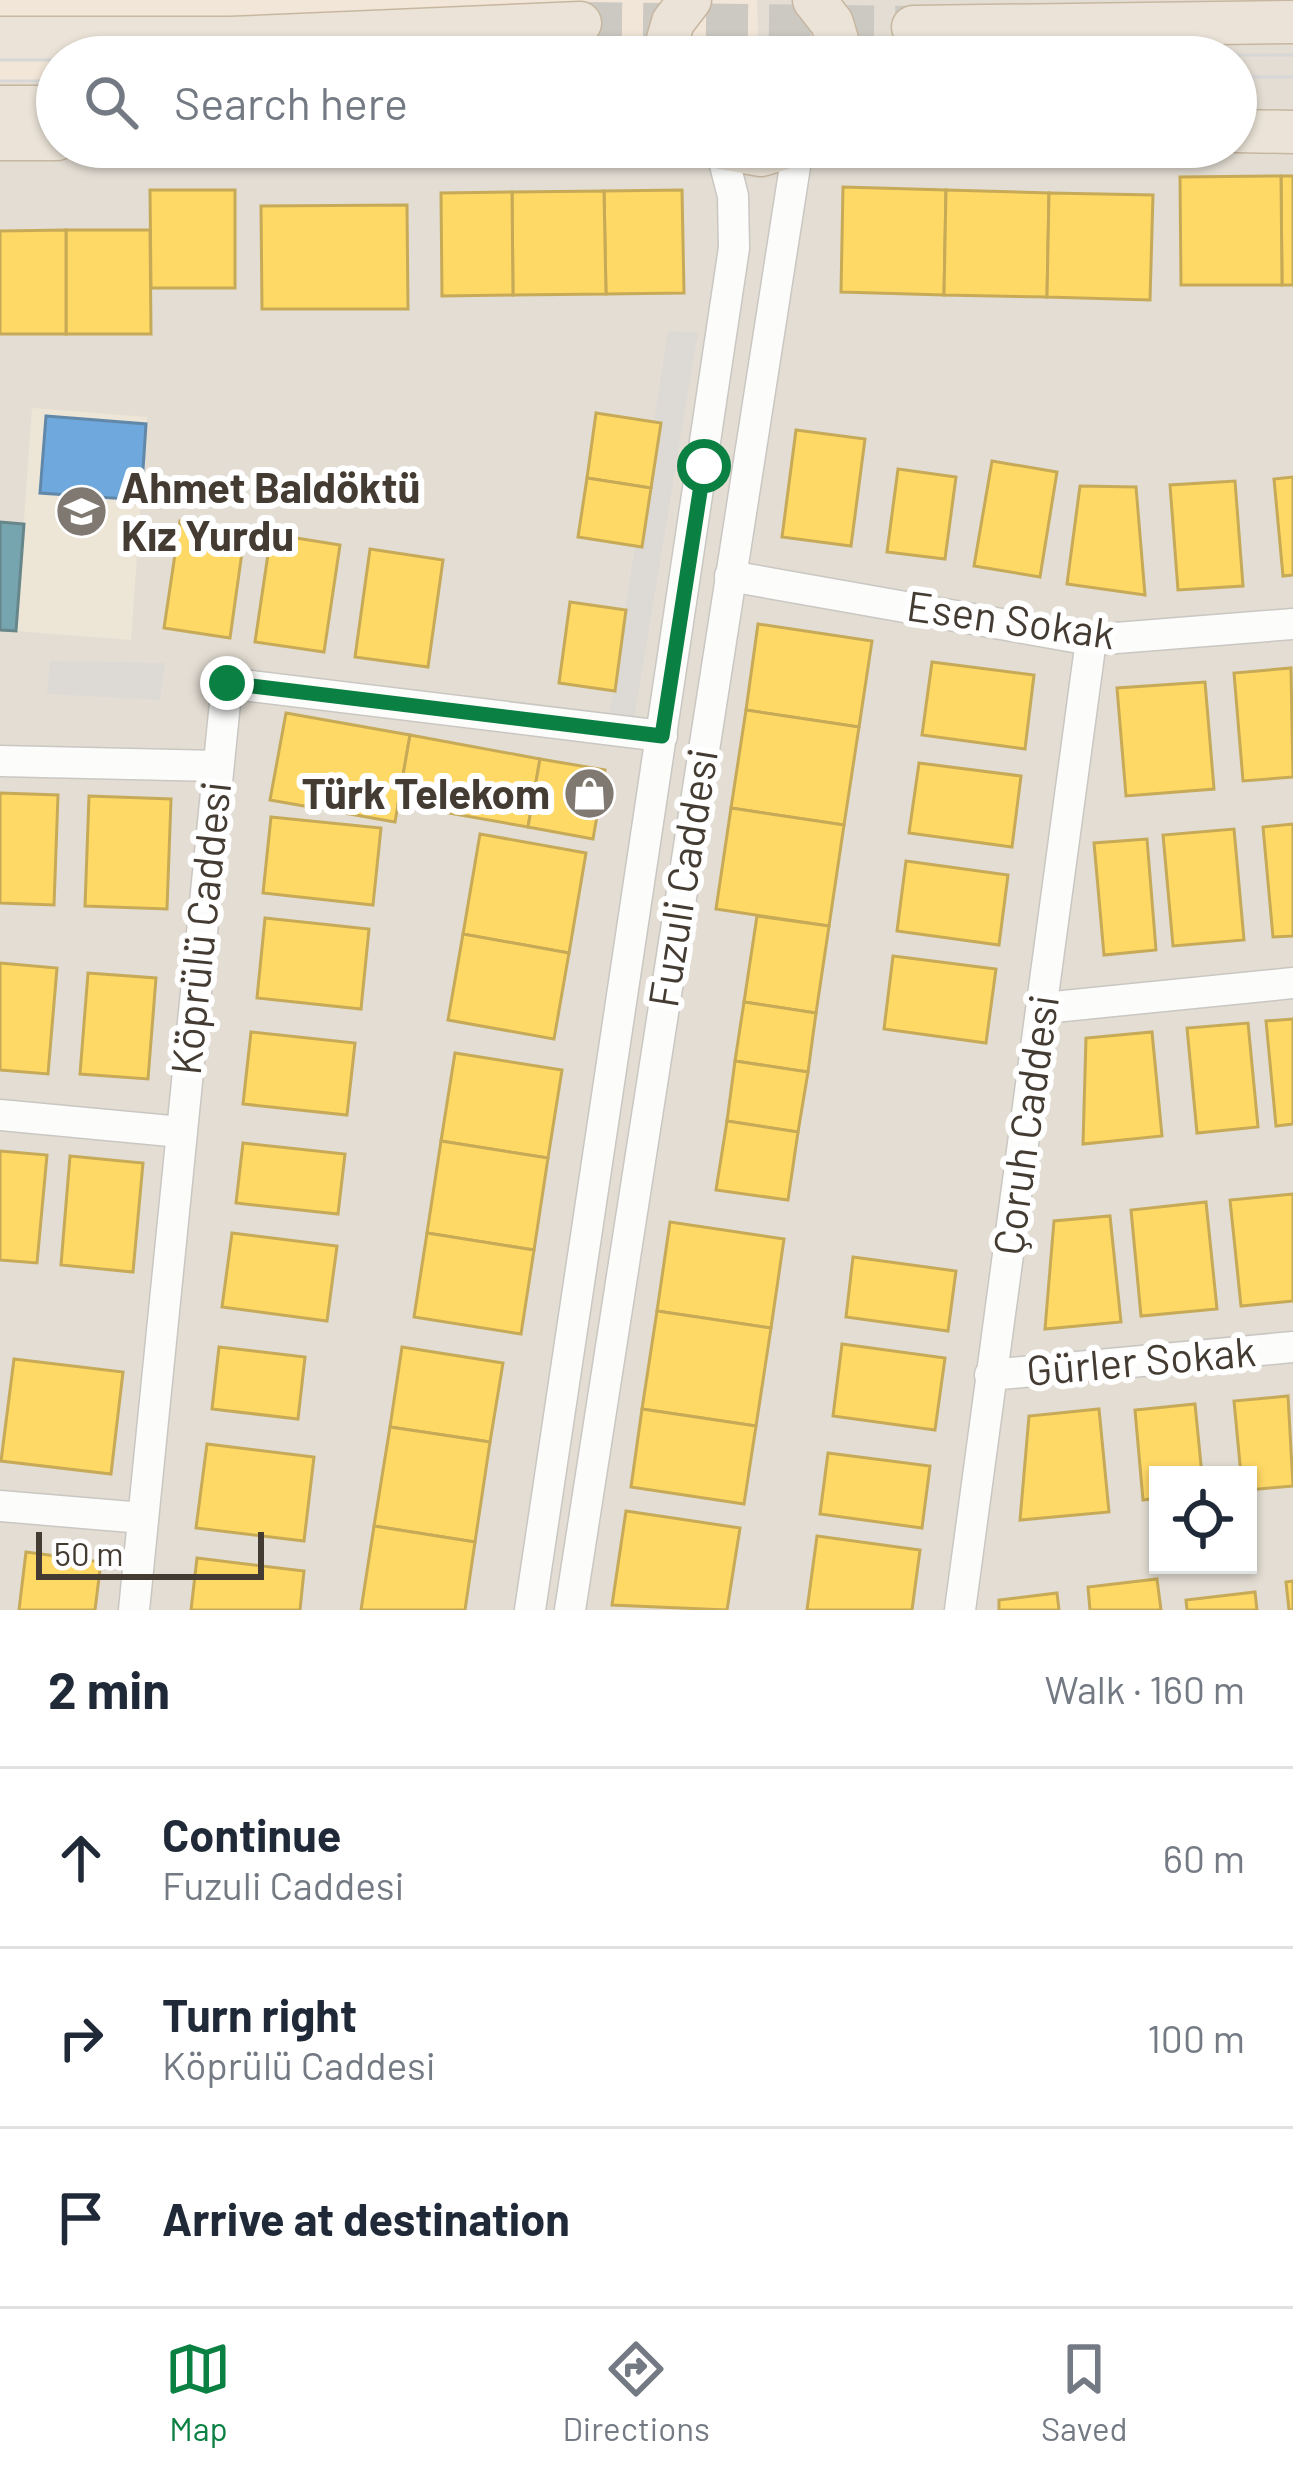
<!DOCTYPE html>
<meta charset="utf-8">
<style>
:root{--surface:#fff;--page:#f2f2f3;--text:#1f2937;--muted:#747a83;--line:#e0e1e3;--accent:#0b8043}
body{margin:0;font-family:Barlow,sans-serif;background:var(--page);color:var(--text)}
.controls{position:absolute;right:36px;bottom:36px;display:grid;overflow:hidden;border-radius:0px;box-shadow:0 3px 9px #0004}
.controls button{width:108px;height:108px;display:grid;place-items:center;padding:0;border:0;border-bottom:3px solid var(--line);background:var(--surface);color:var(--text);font:60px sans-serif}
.scale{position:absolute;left:36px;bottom:30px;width:228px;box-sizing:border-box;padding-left:12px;border:6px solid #443c33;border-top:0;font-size:33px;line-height:42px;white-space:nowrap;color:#443c33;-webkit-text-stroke:9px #fff;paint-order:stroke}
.stop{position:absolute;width:36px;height:36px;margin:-27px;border:9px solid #0b8043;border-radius:50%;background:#fff}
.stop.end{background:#0b8043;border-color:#fff;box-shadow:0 3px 12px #0008}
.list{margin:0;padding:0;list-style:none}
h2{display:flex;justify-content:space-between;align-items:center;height:156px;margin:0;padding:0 48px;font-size:51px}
h2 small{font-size:39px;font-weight:400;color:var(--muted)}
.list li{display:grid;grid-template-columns:78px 1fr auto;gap:36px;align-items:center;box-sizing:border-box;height:180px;padding:0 48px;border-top:3px solid var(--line)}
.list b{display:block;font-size:45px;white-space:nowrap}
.list p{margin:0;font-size:39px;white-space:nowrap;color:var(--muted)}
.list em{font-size:39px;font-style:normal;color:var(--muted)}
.icon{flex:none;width:66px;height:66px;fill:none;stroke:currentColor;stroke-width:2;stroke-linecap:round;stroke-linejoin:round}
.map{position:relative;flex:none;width:1293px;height:1610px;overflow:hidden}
.search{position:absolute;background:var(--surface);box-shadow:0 3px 9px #0004;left:36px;right:36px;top:36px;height:132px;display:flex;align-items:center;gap:30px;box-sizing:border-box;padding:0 42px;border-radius:66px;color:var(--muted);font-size:45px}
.sheet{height:696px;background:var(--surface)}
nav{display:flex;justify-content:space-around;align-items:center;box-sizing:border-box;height:168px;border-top:3px solid var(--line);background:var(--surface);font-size:33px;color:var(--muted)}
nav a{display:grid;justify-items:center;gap:6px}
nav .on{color:var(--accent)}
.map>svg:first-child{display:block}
</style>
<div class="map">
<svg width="1293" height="1610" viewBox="0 0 1293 1610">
<rect width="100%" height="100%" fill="#eeebe6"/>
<path fill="#e3ddd3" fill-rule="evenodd" d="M757,0H1293V1610H0V83L57,82V147H1236V57H758ZM1158,1475H1248V1565H1158Z"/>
<path fill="#f2e6d8" d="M0,0H757L758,57H57V82L0,83Z"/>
<path fill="#ede6d7" d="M32,408L147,417L131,640L16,631Z"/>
<g fill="#dddad6">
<path d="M668,331L698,332L634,720L609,716Z"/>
<path d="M50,661L165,663L160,700L47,694Z"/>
</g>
<g fill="#ffd966" stroke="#c7aa57" stroke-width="3">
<path d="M1281,176H1293V285H1282Z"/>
<path d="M1281,176L1282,285H1181L1180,177Z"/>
<path d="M843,187L946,190L944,295L841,292Z"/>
<path d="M150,190H235V288H151Z"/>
<path d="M682,190L684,293L606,294L604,191Z"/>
<path d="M946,190L1049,193L1047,297L944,295Z"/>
<path d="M604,191L606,294L513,295L512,192Z"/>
<path d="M512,192L513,295L442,296L441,193Z"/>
<path d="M1049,193L1153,195L1150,300L1047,297Z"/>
<path d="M407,205L408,309H262L261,206Z"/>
<path d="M66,230H150L151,334H66Z"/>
<path d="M66,230V334H0V231Z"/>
<path d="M596,413L661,423L651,488L587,478Z"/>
<path d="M796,430L865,439L851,546L782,537Z"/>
<path d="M992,461L1057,472L1040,577L974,566Z"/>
<path d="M898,469L956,477L945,559L887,552Z"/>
<path d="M1293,477V575L1283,576L1274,479Z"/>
<path d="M587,478L651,488L642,547L578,537Z"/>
<path d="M1235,481L1243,586L1178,590L1170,485Z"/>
<path d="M1080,486L1136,487L1145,595L1067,584Z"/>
<path d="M180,521L245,531L230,638L164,628Z"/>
<path d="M271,534L340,545L324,652L255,642Z"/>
<path d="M370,549L443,560L428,667L355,657Z"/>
<path d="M570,602L626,610L615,691L559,683Z"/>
<path d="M758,624L872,641L859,727L746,710Z"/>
<path d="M932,662L1034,675L1025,749L922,735Z"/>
<path d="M1291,668L1293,777L1243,781L1234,673Z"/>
<path d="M1205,682L1214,789L1126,796L1117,688Z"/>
<path d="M746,710L859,727L844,825L731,808Z"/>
<path d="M286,713L410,735L395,822L270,800Z"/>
<path d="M410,735L540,759L528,827L398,804Z"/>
<path d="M540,759L605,770L593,839L528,827Z"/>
<path d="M919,763L1021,776L1012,847L909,833Z"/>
<path d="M0,793L58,795L54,905L0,903Z"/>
<path d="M89,796L171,799L167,909L85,906Z"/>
<path d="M731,808L844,825L829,926L716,909Z"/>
<path d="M271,817L381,828L373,905L263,893Z"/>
<path d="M1293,824V936L1273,937L1263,827Z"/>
<path d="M1234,829L1244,940L1173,946L1163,835Z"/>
<path d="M480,834L586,853L569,953L463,934Z"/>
<path d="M1147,839L1156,950L1104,955L1094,843Z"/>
<path d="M906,861L1008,875L999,945L897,931Z"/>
<path d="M757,916L829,926L816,1013L744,1002Z"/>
<path d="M265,918L369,929L361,1009L257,998Z"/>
<path d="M463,934L569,953L554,1039L448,1020Z"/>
<path d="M893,956L996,969L986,1043L884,1029Z"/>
<path d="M0,963L57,968L48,1074L0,1070Z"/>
<path d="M88,973L156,978L148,1079L80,1074Z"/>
<path d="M744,1002L816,1013L808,1072L735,1061Z"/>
<path d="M1293,1019V1124L1276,1126L1266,1021Z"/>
<path d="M1248,1023L1258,1127L1197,1133L1187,1028Z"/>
<path d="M251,1032L355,1043L347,1115L243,1104Z"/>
<path d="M1152,1032L1162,1136L1083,1144L1086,1038Z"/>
<path d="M455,1053L562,1070L548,1158L441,1141Z"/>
<path d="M735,1061L808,1072L798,1132L727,1121Z"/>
<path d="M727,1121L798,1132L788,1200L716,1190Z"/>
<path d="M441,1141L548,1158L534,1250L427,1233Z"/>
<path d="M243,1143L345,1154L338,1214L236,1203Z"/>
<path d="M0,1151L47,1155L37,1263L0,1260Z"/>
<path d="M70,1156L143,1163L133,1272L61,1265Z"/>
<path d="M1293,1194V1301L1241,1306L1230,1200Z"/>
<path d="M1206,1202L1217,1309L1141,1316L1131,1210Z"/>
<path d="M1110,1216L1121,1322L1045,1329L1054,1221Z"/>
<path d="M670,1222L784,1239L771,1328L657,1311Z"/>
<path d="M232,1233L337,1246L327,1321L222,1307Z"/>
<path d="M427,1233L534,1250L521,1334L414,1317Z"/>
<path d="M853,1257L956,1271L948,1331L846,1317Z"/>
<path d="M657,1311L771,1328L756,1426L642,1409Z"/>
<path d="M842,1344L945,1358L935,1430L833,1416Z"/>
<path d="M219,1347L305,1357L298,1419L212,1409Z"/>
<path d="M402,1347L503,1363L490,1442L390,1427Z"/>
<path d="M14,1359L123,1372L111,1474L1,1461Z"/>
<path d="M1288,1396L1293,1486L1248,1490V1475H1241L1234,1401Z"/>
<path d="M1195,1404L1202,1475H1158V1498L1143,1500L1135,1410Z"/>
<path d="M642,1409L756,1426L744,1504L631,1487Z"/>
<path d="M1099,1409L1109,1512L1020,1520L1029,1416Z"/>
<path d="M390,1427L490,1442L475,1542L374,1526Z"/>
<path d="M207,1444L314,1457L304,1541L196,1528Z"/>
<path d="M828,1453L930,1466L922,1528L820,1514Z"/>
<path d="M626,1511L740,1528L727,1610L612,1605Z"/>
<path d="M374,1526L475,1542L465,1610H361Z"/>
<path d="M817,1536L920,1550L912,1610H807Z"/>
<path d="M26,1552L101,1562L95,1610H19Z"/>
<path d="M197,1558L304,1571L300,1610H191Z"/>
<path d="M1157,1579L1161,1610H1090L1088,1587Z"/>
<path d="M1293,1581V1610H1289L1286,1582Z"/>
<path d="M1255,1592L1257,1610H1187L1186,1600Z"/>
<path d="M1057,1593L1059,1610H999V1600Z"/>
</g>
<path fill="#6fa8dc" stroke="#6288a9" stroke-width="3" d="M46,416L146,424L141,500L40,493Z"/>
<path fill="#76a5af" stroke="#67868a" stroke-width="3" d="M0,522L24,524L16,631L0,630Z"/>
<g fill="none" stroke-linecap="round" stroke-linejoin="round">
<path stroke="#ccc8c2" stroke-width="42" stroke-dasharray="42 21" stroke-linecap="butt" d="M580,23L913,27"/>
<defs>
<g id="minor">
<path d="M730,576L1091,640L1293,624"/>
<path d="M0,761L217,766"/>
<path d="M1044,1008L1293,983"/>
<path d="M0,1115L181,1132"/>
<path d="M990,1375L1293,1347"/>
<path d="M0,1506L143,1518"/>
<path d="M134,1610L227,683L662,736"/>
<path d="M530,1610L734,248L733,196L721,149"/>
<path d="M570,1610L798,147"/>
<path d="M960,1610L1091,640"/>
</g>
<g id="highway">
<path d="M814,0L832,23L842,57"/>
<path d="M913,27L1293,22"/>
<path d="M0,38H231L580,23"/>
<path d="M663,57L673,22L690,0"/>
<path d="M0,107H57"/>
<path d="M1236,131L1293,132"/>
<path d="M0,139H57"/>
<path d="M716,147L761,155L788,147"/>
</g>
</defs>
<use href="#minor" stroke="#cac7c2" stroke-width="33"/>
<use href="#highway" stroke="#c7b7a0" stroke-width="45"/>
<use href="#minor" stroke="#fcfcfb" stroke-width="30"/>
<use href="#highway" stroke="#ebe3d7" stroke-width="42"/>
<g stroke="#d8d7d7" stroke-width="3">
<path d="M915,56L1293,55"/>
<path d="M0,60H57"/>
<path d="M1236,77H1293"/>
<path d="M0,81H57"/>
</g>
</g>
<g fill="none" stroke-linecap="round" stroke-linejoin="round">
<path stroke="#0b8043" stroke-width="15" d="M227,683L662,736L704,466"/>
</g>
<defs>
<symbol id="school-disc" viewBox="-11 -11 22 22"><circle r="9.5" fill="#807972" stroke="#fff"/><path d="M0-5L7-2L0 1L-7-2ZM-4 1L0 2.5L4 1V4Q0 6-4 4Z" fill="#fff"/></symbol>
<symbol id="shop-disc" viewBox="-11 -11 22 22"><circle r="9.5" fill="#807972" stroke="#fff"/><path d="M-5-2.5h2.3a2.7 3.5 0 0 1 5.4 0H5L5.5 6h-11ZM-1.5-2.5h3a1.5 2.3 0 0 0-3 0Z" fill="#fff"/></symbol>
</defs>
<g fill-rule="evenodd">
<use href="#school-disc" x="52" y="482" width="59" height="59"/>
<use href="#shop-disc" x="560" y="764" width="59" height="59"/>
</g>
<g text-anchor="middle" stroke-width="12" stroke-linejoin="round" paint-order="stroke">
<g font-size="42" font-weight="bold" fill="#443c33" stroke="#fff" text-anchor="start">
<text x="121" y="503">Ahmet Baldöktü<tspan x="121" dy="48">Kız Yurdu</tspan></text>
<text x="550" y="809" text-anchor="end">Türk Telekom</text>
</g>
<g font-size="42" fill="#443c33" stroke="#fff">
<text transform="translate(1011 620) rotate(8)" y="15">Esen Sokak</text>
<text transform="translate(683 878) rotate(-81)" y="15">Fuzuli Caddesi</text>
<text transform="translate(201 928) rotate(-84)" y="15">Köprülü Caddesi</text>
<text transform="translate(1026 1125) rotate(-82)" y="15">Çoruh Caddesi</text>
<text transform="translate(1141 1361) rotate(-5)" y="15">Gürler Sokak</text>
</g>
</g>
</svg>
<div class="controls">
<button><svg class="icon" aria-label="locate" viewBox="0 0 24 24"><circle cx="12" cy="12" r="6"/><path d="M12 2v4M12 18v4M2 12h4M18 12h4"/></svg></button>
</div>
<div class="scale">50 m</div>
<div class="stop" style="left:704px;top:466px"></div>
<div class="stop end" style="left:227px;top:683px"></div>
<div class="search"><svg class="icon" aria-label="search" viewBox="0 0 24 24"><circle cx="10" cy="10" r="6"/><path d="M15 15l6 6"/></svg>Search here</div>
</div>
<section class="sheet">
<h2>2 min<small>Walk · 160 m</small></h2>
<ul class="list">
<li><svg class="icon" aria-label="ahead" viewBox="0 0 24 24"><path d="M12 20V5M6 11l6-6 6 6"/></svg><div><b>Continue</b><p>Fuzuli Caddesi</p></div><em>60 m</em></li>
<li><svg class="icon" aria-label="right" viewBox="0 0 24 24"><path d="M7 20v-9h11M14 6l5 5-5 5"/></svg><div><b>Turn right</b><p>Köprülü Caddesi</p></div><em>100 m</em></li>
<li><svg class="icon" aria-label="arrive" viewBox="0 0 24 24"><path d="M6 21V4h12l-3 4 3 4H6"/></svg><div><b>Arrive at destination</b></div></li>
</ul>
</section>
<nav>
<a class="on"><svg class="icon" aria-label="map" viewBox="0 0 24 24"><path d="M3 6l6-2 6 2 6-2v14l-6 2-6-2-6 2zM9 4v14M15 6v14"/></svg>Map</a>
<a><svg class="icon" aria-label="directions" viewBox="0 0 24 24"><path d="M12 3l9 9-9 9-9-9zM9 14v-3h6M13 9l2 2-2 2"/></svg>Directions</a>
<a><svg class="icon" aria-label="saved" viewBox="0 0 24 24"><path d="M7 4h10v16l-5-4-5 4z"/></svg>Saved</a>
</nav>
